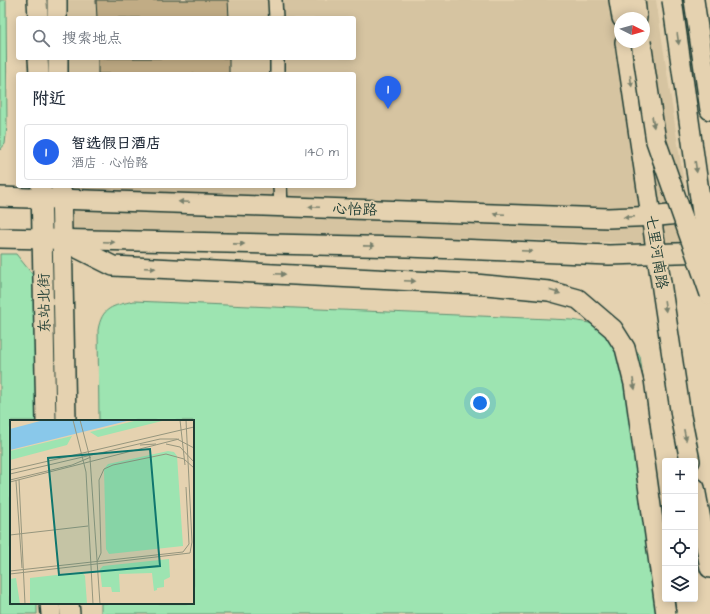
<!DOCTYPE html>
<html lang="zh">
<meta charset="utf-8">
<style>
:root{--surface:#fff;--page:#f6f6f7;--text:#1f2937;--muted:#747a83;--line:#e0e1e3;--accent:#2563eb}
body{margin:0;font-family:"Architects Daughter","LXGW WenKai TC",sans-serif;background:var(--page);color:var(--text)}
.controls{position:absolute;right:12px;bottom:12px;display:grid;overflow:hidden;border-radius:4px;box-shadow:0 2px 10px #0003}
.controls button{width:36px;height:36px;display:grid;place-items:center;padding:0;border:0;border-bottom:1px solid var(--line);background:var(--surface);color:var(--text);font:20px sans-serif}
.compass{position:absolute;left:614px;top:12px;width:36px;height:36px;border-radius:50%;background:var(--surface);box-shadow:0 2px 10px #0003;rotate:95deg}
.you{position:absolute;left:480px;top:403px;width:14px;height:14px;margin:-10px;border:3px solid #fff;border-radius:50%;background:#1a73e8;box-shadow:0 0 0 6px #1a73e833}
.badge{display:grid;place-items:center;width:26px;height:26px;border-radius:50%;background:var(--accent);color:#fff;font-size:13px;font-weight:700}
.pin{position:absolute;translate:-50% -33px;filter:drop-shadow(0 1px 2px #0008)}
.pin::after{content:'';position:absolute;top:21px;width:14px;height:12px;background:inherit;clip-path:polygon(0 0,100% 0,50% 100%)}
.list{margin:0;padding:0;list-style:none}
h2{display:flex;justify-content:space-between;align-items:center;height:52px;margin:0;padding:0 16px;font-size:17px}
h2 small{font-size:13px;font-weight:400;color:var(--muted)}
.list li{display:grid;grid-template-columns:26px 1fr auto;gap:12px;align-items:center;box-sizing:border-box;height:56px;margin:0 8px 8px;padding:0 8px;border:1px solid var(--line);border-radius:4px}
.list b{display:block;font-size:15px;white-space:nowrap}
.list p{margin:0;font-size:13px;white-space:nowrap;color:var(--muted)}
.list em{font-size:13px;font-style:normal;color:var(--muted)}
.icon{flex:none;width:22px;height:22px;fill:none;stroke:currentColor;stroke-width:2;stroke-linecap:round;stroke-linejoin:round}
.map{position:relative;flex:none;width:710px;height:614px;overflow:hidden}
.search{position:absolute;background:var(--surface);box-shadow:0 2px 10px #0003;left:16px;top:16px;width:340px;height:44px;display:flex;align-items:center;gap:10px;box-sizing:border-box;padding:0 14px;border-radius:4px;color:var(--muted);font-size:15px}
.panel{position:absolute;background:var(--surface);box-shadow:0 2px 10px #0003;left:16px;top:72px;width:340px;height:116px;border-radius:4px}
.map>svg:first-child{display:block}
</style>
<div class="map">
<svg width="710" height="614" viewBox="0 0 710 614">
<rect width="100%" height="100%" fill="#e5d2b0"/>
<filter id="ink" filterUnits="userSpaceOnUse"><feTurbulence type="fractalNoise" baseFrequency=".025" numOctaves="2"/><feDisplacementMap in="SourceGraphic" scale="8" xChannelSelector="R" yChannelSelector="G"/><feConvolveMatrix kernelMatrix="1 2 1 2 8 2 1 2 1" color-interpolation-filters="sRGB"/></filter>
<g filter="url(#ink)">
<path fill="#d6c4a1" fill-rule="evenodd" d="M45,0H656L693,244L49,228L48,186H354V74H46V58H354V18H45ZM620,18H644V42H620Z"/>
<g fill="#9de4b1" stroke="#5e9072">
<path d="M0,0H6L7,126L5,144L0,150Z"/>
<path d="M0,254H16L33,275L36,421H11V603H37V614H0Z"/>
<path d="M134,301L572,320L601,325L630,340L640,356L665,535V599H674L676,614H101V603H193V421H99L98,330C102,307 112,306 134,301Z"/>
</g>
<g fill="#c1ac85" stroke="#1f3d34">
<path d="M96,0H228L229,18H97Z"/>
<rect x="98" y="58" width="131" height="16"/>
</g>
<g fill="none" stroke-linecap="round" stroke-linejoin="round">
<defs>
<g id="street">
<path d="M275,0L276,18"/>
<path d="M277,58V74"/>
<path d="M280,186L281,206"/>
</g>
<g id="secondary">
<path d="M37,0L38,18"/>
<path d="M57,0V18"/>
<path d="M619,0L622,18"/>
<path d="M635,0L637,18"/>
<path d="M694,0L710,110"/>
<path d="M625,42L681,416L690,461"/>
<path d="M38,58L39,74"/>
<path d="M58,58V74"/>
<path d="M41,186L46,421"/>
<path d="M61,186L66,421"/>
<path d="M0,197L608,218L659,216L710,211"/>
<path d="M0,238L407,247L609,255L710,252"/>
<path d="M67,243L113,266L475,284"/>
<path d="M695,488L710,568"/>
<path d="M50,603L51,614"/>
<path d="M69,603L70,614"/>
</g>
</defs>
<use href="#street" stroke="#1f3d34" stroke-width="16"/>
<use href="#secondary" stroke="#1f3d34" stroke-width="22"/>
<use href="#street" stroke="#e5d2b0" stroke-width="13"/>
<use href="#secondary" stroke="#e5d2b0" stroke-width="19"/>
<defs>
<g id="secondary-bridge">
<path d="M672,0L710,269"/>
<path d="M641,42L656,141L710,294"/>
<path d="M475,284L549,291L578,299L613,329L625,348L634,384L666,614"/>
</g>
</defs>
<use href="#secondary-bridge" stroke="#1f3d34" stroke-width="22" stroke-linecap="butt"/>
<use href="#secondary-bridge" stroke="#e5d2b0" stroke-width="19"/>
</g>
<defs><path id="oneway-solid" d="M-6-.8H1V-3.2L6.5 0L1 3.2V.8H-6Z"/></defs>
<g fill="#78806c">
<use href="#oneway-solid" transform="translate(678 39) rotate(82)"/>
<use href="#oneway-solid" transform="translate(631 81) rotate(82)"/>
<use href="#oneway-solid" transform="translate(653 122) rotate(81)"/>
<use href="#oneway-solid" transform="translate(696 167) rotate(82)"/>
<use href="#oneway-solid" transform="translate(184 202) rotate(-178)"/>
<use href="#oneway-solid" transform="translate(314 207) rotate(-178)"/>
<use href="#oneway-solid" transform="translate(499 214) rotate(-178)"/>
<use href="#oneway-solid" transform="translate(629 217) rotate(178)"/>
<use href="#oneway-solid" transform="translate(109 242) rotate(2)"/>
<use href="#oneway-solid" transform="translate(239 244) rotate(1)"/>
<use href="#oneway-solid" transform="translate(369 246) rotate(1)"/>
<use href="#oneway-solid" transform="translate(527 251) rotate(2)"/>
<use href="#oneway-solid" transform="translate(150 268) rotate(3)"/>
<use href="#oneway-solid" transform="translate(280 274) rotate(3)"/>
<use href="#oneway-solid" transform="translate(410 281) rotate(3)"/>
<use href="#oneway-solid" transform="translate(555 292) rotate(17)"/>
<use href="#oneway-solid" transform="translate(665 306) rotate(82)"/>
<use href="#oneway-solid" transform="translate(634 384) rotate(79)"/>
<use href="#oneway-solid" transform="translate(685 435) rotate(79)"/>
</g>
</g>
<g text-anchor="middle" stroke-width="4" stroke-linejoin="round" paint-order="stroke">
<g font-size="15" fill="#1f3d34" stroke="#e5d2b0">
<text transform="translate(355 209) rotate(2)" y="5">心怡路</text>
<text transform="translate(657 252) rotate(81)" y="5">七里河南路</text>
<text transform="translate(44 303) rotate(-91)" y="5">东站北街</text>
</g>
</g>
<g transform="translate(10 420)">
<rect width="184" height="184" fill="#e5d2b0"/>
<path d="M128,0H156L88,17L80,12ZM62,16L57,25L0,40V31ZM158,31L164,32L167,36L173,126L99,134L96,129L94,49L98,44ZM159,139L160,157L154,160V167L147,168V170L144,171L142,153L109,154L110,172H102L101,167H92L90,149L93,146ZM72,152L75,156L77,184H20V158ZM6,158L10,184H0V159Z" fill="#9de4b1"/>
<path d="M34,0H121L0,30V9Z" fill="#89c8ea"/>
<path fill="none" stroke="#96967e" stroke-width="1" d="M63,0L76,52L83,184M70,0L80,38L90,184M170,0L175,45M156,24L170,27L184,42M130,25L146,24M0,50L184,7M0,54L150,19H167L184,28M0,60L62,45L81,37M9,60L15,184M6,61L12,148M0,62L169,19M0,115L78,106M87,142L91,133L89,60L94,49L103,45L156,34L174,39L184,48M0,151L173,132L179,124L176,67M0,154L180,133L182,122L176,0"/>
<path fill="#0f766e" fill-opacity="0.15" stroke="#0f766e" stroke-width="2" d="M140,29L150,146L49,155L38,38Z"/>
<rect width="184" height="184" fill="none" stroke="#1f3d34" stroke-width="2"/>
</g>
</svg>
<div class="controls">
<button>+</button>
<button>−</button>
<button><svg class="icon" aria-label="locate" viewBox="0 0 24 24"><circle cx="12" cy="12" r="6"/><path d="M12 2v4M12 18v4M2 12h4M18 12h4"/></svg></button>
<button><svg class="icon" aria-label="layers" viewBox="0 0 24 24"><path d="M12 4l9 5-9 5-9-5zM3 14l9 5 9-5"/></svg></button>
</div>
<svg class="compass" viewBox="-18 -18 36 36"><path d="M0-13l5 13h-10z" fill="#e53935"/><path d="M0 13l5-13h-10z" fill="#747a83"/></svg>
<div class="you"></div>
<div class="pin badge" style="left:388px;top:109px">1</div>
<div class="search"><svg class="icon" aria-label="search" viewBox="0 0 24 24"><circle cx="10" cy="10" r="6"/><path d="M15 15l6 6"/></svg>搜索地点</div>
<section class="panel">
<h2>附近<small></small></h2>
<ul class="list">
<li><span class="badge">1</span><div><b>智选假日酒店</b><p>酒店 · 心怡路</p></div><em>140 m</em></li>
</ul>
</section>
</div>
